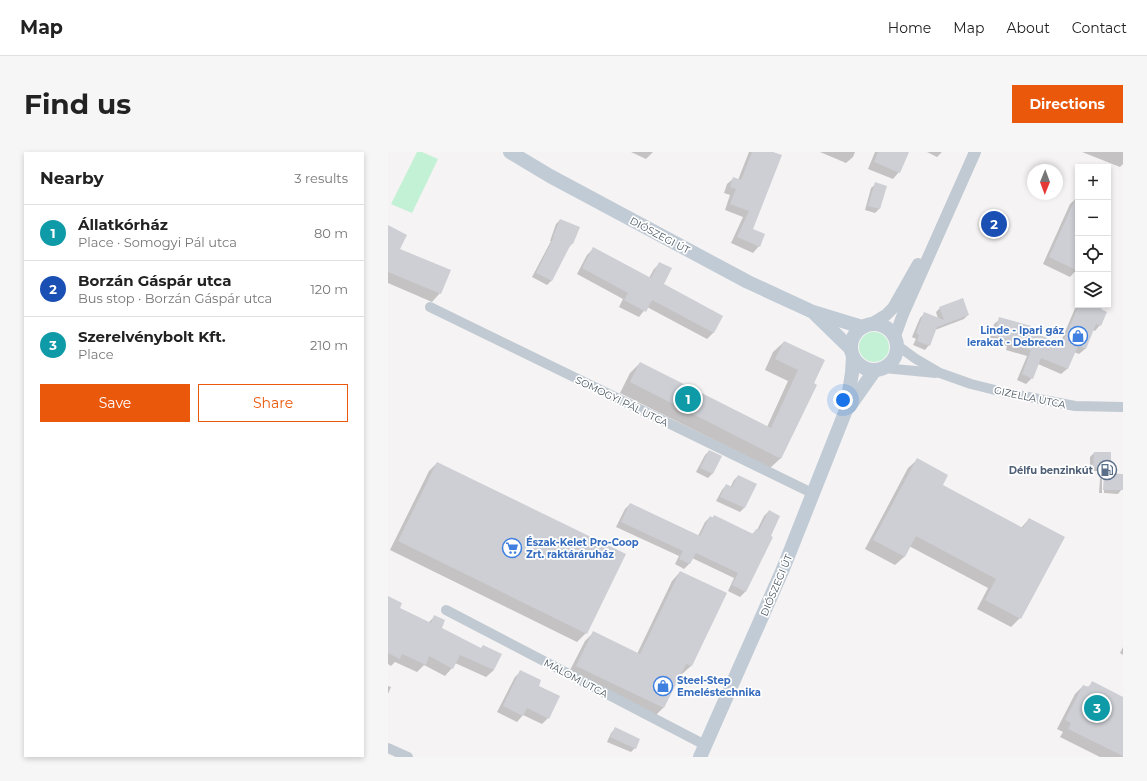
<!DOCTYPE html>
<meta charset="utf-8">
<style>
:root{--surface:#fff;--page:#f6f6f6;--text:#222;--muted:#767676;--line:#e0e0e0;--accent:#ea580c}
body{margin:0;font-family:Montserrat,sans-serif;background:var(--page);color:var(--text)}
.controls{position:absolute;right:12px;top:12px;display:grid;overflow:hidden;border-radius:0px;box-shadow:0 2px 6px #0003}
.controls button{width:36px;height:36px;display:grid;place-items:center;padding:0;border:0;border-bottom:1px solid var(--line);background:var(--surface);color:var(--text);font:20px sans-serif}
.compass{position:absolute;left:639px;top:12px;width:36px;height:36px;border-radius:50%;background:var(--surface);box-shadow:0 2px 6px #0003;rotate:181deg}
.you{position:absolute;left:455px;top:248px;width:14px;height:14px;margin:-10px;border:3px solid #fff;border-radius:50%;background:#1a73e8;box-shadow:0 0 0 6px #1a73e833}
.badge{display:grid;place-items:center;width:26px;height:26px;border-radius:50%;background:var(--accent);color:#fff;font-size:13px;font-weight:700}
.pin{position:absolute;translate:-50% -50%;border:2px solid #fff;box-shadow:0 1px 4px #0006}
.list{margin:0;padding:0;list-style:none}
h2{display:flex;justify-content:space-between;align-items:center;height:52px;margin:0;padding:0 16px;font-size:17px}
h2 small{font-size:13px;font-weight:400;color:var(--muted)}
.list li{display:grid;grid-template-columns:26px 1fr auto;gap:12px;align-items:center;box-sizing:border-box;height:56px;padding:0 16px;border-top:1px solid var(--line)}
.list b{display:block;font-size:15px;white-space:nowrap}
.list p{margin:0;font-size:13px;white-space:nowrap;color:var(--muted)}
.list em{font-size:13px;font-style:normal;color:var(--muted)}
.actions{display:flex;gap:8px;padding:12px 16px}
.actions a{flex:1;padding:9px 0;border:1px solid var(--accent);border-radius:0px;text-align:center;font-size:14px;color:var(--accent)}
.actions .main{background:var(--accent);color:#fff}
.icon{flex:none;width:22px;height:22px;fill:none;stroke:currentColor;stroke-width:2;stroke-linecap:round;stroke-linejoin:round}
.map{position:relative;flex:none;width:735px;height:605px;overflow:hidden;border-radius:0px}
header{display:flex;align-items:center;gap:24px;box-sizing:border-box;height:56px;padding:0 20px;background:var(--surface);border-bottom:1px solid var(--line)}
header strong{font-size:19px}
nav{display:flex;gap:22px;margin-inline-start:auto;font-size:14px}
.intro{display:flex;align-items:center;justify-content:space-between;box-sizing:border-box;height:96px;padding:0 24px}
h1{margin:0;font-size:28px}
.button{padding:10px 18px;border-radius:0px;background:var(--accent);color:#fff;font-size:14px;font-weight:700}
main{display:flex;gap:24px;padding:0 24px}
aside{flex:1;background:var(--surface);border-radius:0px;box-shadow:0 2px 6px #0003}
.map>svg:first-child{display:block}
</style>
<header>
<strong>Map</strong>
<nav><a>Home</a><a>Map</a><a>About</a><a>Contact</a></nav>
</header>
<div class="intro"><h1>Find us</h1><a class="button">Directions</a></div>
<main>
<aside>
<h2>Nearby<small>3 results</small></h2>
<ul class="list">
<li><span class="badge" style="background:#0f9aa8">1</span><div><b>Állatkórház</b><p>Place · Somogyi Pál utca</p></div><em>80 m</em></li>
<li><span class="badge" style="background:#1a4fb4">2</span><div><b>Borzán Gáspár utca</b><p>Bus stop · Borzán Gáspár utca</p></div><em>120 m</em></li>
<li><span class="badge" style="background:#0f9aa8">3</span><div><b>Szerelvénybolt Kft.</b><p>Place</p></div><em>210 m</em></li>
</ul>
<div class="actions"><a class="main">Save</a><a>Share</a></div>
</aside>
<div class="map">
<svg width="735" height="605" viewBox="0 0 735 605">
<rect width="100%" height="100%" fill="#f5f3f3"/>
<g fill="#c3f1d5">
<path d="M29,0H34L50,7L24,61L3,52Z"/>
<circle cx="486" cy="195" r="15"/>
</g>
<g fill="#0003">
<path d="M243,0H265L258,7Z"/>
<path d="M361,0H382L364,78L371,94L365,101L343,91L355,65L337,58L342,43L336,41L339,32L346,26L350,28Z"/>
<path d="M432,0H467L465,5L458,11Z"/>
<path d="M487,0H520L511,20L505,27L480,17Z"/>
<path d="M539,0H554L549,5Z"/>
<path d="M694,0H735V12L732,15Z"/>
<path d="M488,32L498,35L491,57L487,61L477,58L483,36Z"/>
<path d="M689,46H690V116L682,125L655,112L682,52Z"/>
<path d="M172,68L184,92L180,96L164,128L159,133L144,125L163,89H162L168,72Z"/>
<path d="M0,75L10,97L52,141L44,150L0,131Z"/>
<path d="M205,97L261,126L266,117L272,111L275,133L334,164L325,181L319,187L259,155L251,165L231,155L235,147L189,122L199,103Z"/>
<path d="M690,149V153H714L712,158V173L707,179L705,178L697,197L691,202L686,200L679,217L673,222L650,212L644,226L638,232L629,228L639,204L618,198L619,194L601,189L606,172L612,167L672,192Z"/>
<path d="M552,156L580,163L576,167L547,178L541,193L537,198L525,193L528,187L524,185L532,166L536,162L550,167L548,160Z"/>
<path d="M396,190L436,208L393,306L382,316L232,241L242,221L252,211L379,275L400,229L377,218L385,200Z"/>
<path d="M321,299L333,305L324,322L320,326L308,320L317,303Z"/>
<path d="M706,301L722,315L718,319H702V305Z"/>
<path d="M529,308L554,334L633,376L641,367L632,466L623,475L589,457L600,436L521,394L516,405L507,413L477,397L520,316Z"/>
<path d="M49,311L198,481L189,490L2,398L41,319Z"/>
<path d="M716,322L734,337L730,342L716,341V325H714V341H711L712,327Z"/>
<path d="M350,324L367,332L356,356L352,360L328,349L334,338L338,333L342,336L346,328Z"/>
<path d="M242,352L310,384L317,370L322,365L324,366L326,364L364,382L369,378L376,364L381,359L357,440L352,445L340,439L346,426L304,406L301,412L296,417L287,412L291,404L228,375L237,357Z"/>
<path d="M292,420L337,441L303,514L294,522L292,521L275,556L267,564L180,522L197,489L205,481L249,502L284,429Z"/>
<path d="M0,445L11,456L40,471L46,465L53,476L92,497L95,494L106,518L98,525L67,511L64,516L57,524L36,513L29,520L7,510L3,514L0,512Z"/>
<path d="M735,495V503L732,501Z"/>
<path d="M133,519L149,534L160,566L154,572L135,563L129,570L109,560L127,525Z"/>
<path d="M704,531L735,546V605H712L672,585L675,580L669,577L687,542L695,534L699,536Z"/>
<path d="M0,534L3,535L0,542Z"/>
<path d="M227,577L247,596L243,600L219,590L223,581Z"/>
</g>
<g fill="#cdcfd5">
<path d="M364,0H385L394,3L365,77L377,82L372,95L349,85L361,59L342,52L348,37L342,35L345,25L353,28Z"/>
<path d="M490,0H521L512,21L486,10Z"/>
<path d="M487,30L499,34L492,57L480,54Z"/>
<path d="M690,41V119L661,105Z"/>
<path d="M172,67L192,75L185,92H183L164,129L148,121L166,85H165Z"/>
<path d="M0,73L19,83L12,97L63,118L53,142L0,120Z"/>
<path d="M205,95L263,126L271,110L284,116L276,132L335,164L326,181L264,148L258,160L236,148L240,141L194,116Z"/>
<path d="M575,146L581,163L549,175L542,194L529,189L531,183L528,181L536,160L556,168L551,155Z"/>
<path d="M691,153H715L713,157L719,160L713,174L708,172L698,197L690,194L680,217L653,206L645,227L634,222L643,198L623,193L624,189L606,184L611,165L643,174L642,179L674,192Z"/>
<path d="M396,189L437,208L426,231L429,233L393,307L242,230L252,210L383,276L410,218L387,207Z"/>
<path d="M321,298L334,304L325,322L312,316Z"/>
<path d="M706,300H723V316L705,315Z"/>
<path d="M529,306L560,323L555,333L635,376L641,366L677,385L633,467L597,448L608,427L528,384L517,405L485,388Z"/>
<path d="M49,310L238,402L199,482L10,389Z"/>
<path d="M716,321L735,322V338H715Z"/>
<path d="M350,323L369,332L357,356L332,345L338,332L344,335Z"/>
<path d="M242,351L312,384L322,364L325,366L326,363L365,382L368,377L371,378L381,358L392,364L383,384L385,385L358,440L344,433L350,421L308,401L302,412L291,407L295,399L233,370Z"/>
<path d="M292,419L339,441L304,514L298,512L276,556L188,514L205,479L252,502Z"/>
<path d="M0,444L14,451L12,456L43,471L46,463L57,468L54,476L93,496L95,493L114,502L106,518L72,503L65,517L41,504L38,513L14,502L12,507L0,501Z"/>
<path d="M132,518L153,528L151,534L172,544L161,567L139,556L135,564L115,554Z"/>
<path d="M704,529L735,545V604L680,577L683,571L677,568L695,533L701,535Z"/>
<path d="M227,575L252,587L248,597L222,585Z"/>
</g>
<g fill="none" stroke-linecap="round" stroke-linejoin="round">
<g stroke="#c1cad2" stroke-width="10">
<path d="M42,155L426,342"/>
<path d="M510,194L528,207L552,221L583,232L615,240L687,254L735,255"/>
<path d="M496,216L548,221"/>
<path d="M58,458L317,593"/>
<path d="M0,596L20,605"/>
</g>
<g stroke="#c1cad2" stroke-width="12">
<path d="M483,172L498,163L505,156L530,112"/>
<path d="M507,184L515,162L587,0"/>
</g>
<g stroke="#c1cbd6" stroke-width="14">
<path d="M122,0L162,24L360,130L425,160L474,175"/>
<path d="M427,162L463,197"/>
<circle cx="486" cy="195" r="23"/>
<path d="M461,255L487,218"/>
<path d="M312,605L395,417L458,258L464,221L465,205"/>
</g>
</g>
<defs>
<symbol id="shop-ring" viewBox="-11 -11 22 22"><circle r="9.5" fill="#fff" stroke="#3f7fe0" stroke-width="1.5"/><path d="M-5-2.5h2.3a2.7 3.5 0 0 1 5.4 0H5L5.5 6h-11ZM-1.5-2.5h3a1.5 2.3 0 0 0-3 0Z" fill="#3f7fe0"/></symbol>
<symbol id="fuel-ring" viewBox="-11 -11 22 22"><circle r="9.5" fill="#fff" stroke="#5c6f8a" stroke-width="1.5"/><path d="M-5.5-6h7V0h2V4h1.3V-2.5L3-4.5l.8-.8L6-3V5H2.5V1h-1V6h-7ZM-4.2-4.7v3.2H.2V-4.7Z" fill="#5c6f8a"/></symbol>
<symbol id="supermarket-ring" viewBox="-11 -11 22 22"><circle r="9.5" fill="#fff" stroke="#3f7fe0" stroke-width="1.5"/><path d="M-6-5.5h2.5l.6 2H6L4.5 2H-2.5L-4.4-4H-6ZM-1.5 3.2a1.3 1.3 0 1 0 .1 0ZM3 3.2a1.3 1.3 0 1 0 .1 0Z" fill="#3f7fe0"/></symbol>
</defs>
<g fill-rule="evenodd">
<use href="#shop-ring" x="679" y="173" width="22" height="22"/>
<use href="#fuel-ring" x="708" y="307" width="22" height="22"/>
<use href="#supermarket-ring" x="113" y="385" width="22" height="22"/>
<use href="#shop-ring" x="264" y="523" width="22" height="22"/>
</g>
<g text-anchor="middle" stroke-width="3.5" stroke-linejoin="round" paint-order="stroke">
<g font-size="10" fill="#4a5661" stroke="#fff">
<text transform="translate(272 83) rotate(28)" y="4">DIÓSZEGI ÚT</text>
<text transform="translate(642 245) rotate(12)" y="4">GIZELLA UTCA</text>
<text transform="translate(234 249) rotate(26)" y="4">SOMOGYI PÁL UTCA</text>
<text transform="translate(388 433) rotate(-67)" y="4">DIÓSZEGI ÚT</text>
<text transform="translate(188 526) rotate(28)" y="4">MALOM UTCA</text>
</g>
<g font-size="10" font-weight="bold" fill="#366cbe" stroke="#fff" text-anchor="start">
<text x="676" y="182" text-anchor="end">Linde - Ipari gáz<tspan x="676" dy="12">lerakat - Debrecen</tspan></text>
<text x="138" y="394">Észak-Kelet Pro-Coop<tspan x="138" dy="12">Zrt. raktáráruház</tspan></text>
<text x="289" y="532">Steel-Step<tspan x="289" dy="12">Emeléstechnika</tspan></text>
</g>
<g font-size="10" font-weight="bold" fill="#4e5e75" stroke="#fff" text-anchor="end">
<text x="705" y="322">Délfu benzinkút</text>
</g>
</g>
</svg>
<div class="controls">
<button>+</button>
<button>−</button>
<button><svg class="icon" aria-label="locate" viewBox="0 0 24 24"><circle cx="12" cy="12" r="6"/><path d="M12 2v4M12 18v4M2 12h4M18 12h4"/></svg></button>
<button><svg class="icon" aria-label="layers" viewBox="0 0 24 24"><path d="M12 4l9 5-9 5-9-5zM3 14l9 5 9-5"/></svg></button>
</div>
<svg class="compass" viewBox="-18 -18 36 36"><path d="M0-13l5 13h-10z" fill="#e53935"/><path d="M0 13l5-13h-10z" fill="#767676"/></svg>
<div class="you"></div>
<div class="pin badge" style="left:300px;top:247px;background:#0f9aa8">1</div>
<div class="pin badge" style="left:606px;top:72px;background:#1a4fb4">2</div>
<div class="pin badge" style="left:709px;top:556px;background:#0f9aa8">3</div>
</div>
</main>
